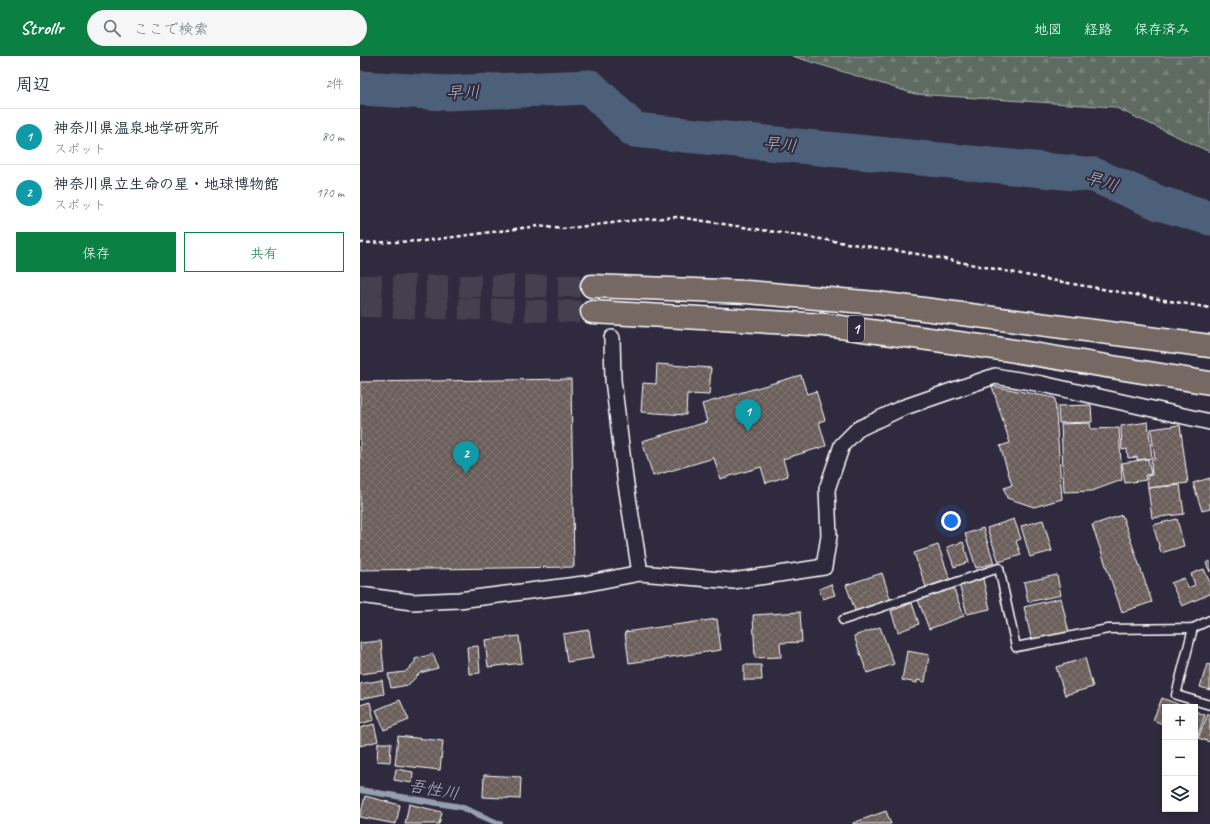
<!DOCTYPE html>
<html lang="ja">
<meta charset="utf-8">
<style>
:root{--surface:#fff;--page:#f6f6f7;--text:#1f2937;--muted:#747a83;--line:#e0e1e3;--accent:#0b8043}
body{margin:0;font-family:Caveat,"Klee One",sans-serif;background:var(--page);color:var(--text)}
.controls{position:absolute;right:12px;bottom:12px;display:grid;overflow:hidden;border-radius:0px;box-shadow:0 2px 6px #0003}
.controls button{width:36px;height:36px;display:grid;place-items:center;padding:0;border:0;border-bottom:1px solid var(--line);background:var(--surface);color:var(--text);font:20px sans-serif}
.you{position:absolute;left:591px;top:465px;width:14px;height:14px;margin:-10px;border:3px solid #fff;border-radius:50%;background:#1a73e8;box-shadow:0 0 0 6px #1a73e833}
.badge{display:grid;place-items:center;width:26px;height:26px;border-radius:50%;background:var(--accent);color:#fff;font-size:13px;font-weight:700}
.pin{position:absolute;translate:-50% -33px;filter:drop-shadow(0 1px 2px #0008)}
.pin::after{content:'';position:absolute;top:21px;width:14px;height:12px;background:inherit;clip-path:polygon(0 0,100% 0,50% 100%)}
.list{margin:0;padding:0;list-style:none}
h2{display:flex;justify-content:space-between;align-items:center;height:52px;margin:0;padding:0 16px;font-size:17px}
h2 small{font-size:13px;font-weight:400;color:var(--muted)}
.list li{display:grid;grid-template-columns:26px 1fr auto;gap:12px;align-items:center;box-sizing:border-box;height:56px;padding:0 16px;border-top:1px solid var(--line)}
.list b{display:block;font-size:15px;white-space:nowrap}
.list p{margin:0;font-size:13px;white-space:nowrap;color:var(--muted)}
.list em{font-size:13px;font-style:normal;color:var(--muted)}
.actions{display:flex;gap:8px;padding:12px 16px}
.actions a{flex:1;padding:9px 0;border:1px solid var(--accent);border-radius:0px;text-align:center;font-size:14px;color:var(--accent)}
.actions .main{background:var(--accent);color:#fff}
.icon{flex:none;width:22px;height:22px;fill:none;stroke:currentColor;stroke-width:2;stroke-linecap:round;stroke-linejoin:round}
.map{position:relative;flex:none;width:850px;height:768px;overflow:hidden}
header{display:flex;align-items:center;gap:24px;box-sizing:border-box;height:56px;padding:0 20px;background:var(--accent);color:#fff}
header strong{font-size:19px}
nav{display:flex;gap:22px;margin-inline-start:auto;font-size:14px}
.search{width:280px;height:36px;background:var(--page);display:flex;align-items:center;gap:10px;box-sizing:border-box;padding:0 14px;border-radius:22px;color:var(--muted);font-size:15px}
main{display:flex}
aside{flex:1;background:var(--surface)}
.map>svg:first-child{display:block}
</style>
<header>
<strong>Strollr</strong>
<div class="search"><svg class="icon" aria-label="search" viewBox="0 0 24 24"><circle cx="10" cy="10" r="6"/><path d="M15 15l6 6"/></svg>ここで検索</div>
<nav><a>地図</a><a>経路</a><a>保存済み</a></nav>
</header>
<main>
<aside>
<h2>周辺<small>2件</small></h2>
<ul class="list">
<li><span class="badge" style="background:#0f9aa8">1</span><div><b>神奈川県温泉地学研究所</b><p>スポット</p></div><em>80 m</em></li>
<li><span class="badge" style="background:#0f9aa8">2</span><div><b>神奈川県立生命の星・地球博物館</b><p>スポット</p></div><em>170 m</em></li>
</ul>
<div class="actions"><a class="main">保存</a><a>共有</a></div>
</aside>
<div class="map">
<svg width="850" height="768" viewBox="0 0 850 768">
<defs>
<pattern id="forest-firs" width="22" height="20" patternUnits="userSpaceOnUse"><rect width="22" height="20" fill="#5e6b61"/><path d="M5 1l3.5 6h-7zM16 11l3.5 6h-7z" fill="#768179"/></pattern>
<pattern id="building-cross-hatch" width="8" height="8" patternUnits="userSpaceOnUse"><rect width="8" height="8" fill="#6b5e5a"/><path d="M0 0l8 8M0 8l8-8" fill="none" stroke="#817673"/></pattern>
</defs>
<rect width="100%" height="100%" fill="#2f2a3d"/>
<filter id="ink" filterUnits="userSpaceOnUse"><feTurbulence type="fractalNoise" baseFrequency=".025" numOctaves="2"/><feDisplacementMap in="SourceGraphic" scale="8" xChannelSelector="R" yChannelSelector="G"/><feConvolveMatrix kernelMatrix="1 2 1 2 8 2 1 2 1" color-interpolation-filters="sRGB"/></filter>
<g filter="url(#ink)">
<path fill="url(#forest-firs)" stroke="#aeb5b0" d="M432,0H850V96L754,51L555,38Z"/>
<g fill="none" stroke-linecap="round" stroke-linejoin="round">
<path stroke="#95a0af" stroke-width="6" d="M0,734L101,751L140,768"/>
<path stroke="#4e6079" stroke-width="35" d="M0,32L86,37L230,31L274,74L734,119L799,147L850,162"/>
</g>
<g fill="url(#building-cross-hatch)" stroke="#fff">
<path d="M297,308L351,312L349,339L327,338L326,359L281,356L283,327L296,328Z"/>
<path d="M441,319L447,338L456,335L465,364L459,366L466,390L423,403L428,420L406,427L401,411L360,423L354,402L293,420L282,385L347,366L342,348Z"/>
<path d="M211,323L214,511L0,514V326Z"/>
<path d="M632,330L695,342L702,443L674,451L647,442L644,432L652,429L640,390L650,387Z"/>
<path d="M731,349L732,366L699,367L698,350Z"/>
<path d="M788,366L792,402L777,404V401L768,402L767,393L762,394L761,370Z"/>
<path d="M730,367L731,373L759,372L762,424L732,435L704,436L701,368Z"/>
<path d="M820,369L828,427L788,432L787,420L792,419L791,404L795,403L791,373Z"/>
<path d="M788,403L791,418L785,419L786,424L765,427L762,407Z"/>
<path d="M850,422V453L842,455L833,427Z"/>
<path d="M820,429L824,458L792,462L788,432Z"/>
<path d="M762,459L792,546L762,556L732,469Z"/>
<path d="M654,463L661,483L656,485L661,499L639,506L627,472Z"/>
<path d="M817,463L824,490L801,497L793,469Z"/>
<path d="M683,464L692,495L670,501L661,470Z"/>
<path d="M623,472L634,507L616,512L605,478Z"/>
<path d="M603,486L609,506L594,511L587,491Z"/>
<path d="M578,489L590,523L566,531L554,497Z"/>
<path d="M850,505V516L846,507Z"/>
<path d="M844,513L850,527V538L822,550L811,527L824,522L828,532L835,529L831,518Z"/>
<path d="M522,517L531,545L496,557L486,529Z"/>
<path d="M697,519L701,539L668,546L664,526Z"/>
<path d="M623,523L630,553L607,558L599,528Z"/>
<path d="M471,528L475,539L463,543L459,533Z"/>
<path d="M592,528L604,560L569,573L557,541Z"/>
<path d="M701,542L709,577L672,586L664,551Z"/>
<path d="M552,547L559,568L538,576L531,555Z"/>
<path d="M440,556L442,586L420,587L421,601L395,602L393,559Z"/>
<path d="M357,563L361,594L269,607L265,576Z"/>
<path d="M520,571L534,608L507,617L494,580Z"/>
<path d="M229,574L233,602L207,606L203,578Z"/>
<path d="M159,580L162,607L128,611L125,584Z"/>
<path d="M21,585L24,615L0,618V587Z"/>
<path d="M118,590L120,617L109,618L107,591Z"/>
<path d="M547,595L569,599L565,626L557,624V627L542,624Z"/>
<path d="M73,598L78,612L60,617L48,629L31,632L28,618L45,616L55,606V603Z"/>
<path d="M725,602L733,631L705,639L696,611Z"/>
<path d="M847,608L850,609V634L840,631Z"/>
<path d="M384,609H401L402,624H384Z"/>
<path d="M22,624L24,638L0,643V628Z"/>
<path d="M802,642L825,651H805V669L793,664Z"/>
<path d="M40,644L49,664L24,674L16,654Z"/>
<path d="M10,646L14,664L0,668V649Z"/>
<path d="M835,655L845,659L837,682L835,681Z"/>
<path d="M848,658L850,659V686L838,682Z"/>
<path d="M14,668L18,685L0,690V672Z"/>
<path d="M38,680L83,685L80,714L35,709Z"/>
<path d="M18,687H31L30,706L17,705Z"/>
<path d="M36,713L53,716L52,727L34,724Z"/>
<path d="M124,719L161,721L160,743L123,741Z"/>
<path d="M5,740L40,749L36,768L0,761Z"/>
<path d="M49,748L82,756L79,768H45Z"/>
<path d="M526,755L531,768H493V767Z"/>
</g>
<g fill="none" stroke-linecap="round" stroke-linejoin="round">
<g stroke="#443f50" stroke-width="22" stroke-dasharray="22 11" stroke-linecap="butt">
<path d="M0,230H232"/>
<path d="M0,250L232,256"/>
</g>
<defs>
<g id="lane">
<path d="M483,564L639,512L656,591L748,573L833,572L850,564"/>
<path d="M833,572L816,639L850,649"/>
</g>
<g id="street">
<path d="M252,282L253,324L265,422L280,517"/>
<path d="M0,539L52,546L99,544L224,528L280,517L373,525L464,511L469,480L467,433L482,389L498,373L542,352L635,320L682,328L850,366"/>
</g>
<g id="highway">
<path d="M232,230L387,236L517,247L850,290"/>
<path d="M232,256L466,269L642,293L850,327"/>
</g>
</defs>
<use href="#lane" stroke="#fff" stroke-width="11"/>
<use href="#street" stroke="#fff" stroke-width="18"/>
<use href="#highway" stroke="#fff" stroke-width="25"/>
<path stroke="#fff" stroke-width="2.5" stroke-dasharray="4 3" stroke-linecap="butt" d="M0,187L63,185L178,170L202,173L277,164L318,161L564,199L691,224L850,252"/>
<use href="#lane" stroke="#2f2a3d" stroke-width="8"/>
<use href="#street" stroke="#2f2a3d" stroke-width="15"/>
<use href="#highway" stroke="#766964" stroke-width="22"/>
</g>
</g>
<g text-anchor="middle" stroke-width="4" stroke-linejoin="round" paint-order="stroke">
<rect fill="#2f2a3d" stroke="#c1bfc5" stroke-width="1" x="488" y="260" width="16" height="26" rx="3"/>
<g font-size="15" font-weight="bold" fill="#fff">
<text x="496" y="278">1</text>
</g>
<g font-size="17" font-style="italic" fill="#afb7c3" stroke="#2f2a3d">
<text transform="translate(103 36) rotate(-2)" y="6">早川</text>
<text transform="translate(420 88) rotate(6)" y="6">早川</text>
<text transform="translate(742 125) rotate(18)" y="6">早川</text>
<text transform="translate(74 733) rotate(10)" y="6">吾性川</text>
</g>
</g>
</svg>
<div class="controls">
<button>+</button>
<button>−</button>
<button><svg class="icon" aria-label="layers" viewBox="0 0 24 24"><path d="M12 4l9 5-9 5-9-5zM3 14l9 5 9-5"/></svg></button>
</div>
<div class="you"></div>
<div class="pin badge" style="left:388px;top:376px;background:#0f9aa8">1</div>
<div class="pin badge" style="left:106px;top:418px;background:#0f9aa8">2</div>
</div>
</main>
